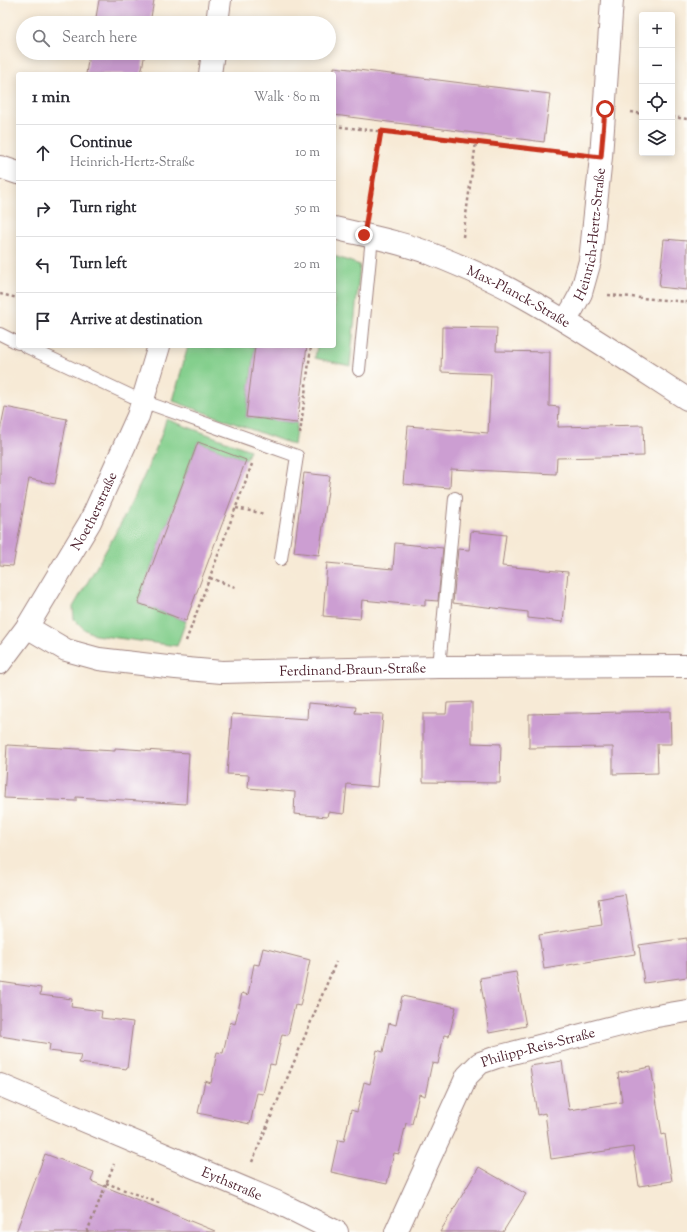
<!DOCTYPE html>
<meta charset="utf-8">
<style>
:root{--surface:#fff;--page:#f2f2f3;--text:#2b2b33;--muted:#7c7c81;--line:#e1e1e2}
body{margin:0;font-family:"Sorts Mill Goudy",serif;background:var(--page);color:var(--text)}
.controls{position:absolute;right:12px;top:12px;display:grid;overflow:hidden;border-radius:4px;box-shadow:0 2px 10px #0003}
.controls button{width:36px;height:36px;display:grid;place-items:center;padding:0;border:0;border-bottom:1px solid var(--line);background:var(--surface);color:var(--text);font:20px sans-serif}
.stop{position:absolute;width:12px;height:12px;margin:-9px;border:3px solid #c8321e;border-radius:50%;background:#fff}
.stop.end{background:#c8321e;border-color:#fff;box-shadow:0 1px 4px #0008}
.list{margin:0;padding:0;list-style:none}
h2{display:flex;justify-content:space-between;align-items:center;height:52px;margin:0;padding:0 16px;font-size:17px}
h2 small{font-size:13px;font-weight:400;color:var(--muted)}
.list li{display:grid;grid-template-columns:26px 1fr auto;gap:12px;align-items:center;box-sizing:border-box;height:56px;padding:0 16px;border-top:1px solid var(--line)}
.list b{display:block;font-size:15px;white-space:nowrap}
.list p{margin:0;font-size:13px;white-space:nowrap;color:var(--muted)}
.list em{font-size:13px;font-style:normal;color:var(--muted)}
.icon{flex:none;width:22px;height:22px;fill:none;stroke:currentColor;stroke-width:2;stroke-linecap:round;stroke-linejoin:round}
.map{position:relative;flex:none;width:687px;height:1232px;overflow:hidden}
.search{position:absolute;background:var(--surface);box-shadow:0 2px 10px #0003;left:16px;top:16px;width:320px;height:44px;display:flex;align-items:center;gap:10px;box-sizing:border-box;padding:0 14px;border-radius:22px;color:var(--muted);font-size:15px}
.panel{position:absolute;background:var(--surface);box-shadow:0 2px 10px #0003;left:16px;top:72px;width:320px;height:276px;border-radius:4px}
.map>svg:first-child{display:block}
</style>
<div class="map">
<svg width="687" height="1232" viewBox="0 0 687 1232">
<rect width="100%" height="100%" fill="#fdfcf7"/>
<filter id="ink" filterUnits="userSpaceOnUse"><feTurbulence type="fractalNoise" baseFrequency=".025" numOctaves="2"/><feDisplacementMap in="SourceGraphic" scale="8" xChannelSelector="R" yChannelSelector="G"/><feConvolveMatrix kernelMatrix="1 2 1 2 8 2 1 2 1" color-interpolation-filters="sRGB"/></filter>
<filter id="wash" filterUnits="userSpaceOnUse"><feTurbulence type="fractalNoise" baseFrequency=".012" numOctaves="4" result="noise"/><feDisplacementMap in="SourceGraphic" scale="16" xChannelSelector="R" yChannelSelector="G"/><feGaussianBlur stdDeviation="0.9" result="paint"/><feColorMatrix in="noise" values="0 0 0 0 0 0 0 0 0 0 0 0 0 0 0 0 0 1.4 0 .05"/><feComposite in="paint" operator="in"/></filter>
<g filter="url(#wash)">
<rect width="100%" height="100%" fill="#f7ead6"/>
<g fill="#84cf8d" stroke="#67775c">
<path d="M334,256L360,265L350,366L315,358L317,346H334Z"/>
<path d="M188,346H255L246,417L297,423L294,445L173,401Z"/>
<path d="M166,419L250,450L246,460L198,442L138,603L186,621L177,646L95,635L84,629L74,619L73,607C100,561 127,516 148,467C155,451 162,436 166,419Z"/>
</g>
<g id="blocks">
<g fill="#cc9ed2">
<path d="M99,0H154L150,23H95Z"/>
<path d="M89,53H145L141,74H86Z"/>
<path d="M334,67L550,94L544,142L334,115Z"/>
<path d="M664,239L687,241V290L659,287Z"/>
<path d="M442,327L497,328L496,351L550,352L549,406L559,407L558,427L643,425L644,456L557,458L556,474L451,469L450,488L403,484L408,426L488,433L491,374L441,372Z"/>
<path d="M255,346H307L297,423L246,417Z"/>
<path d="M5,407L67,419L55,484L29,479L13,566L0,565V431Z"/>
<path d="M198,442L246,460L186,621L138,603Z"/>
<path d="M304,473L330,476L319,555L294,552Z"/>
<path d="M471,531L506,535L502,566L568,572L563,622L528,618V612L453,603L458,549L469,550Z"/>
<path d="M395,543L443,548L438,601L425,600V606L362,600L360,619L323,616L327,563L393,569Z"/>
<path d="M472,702V743L501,744L500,783L423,782V714H446L447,703Z"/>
<path d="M308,703L356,707L355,713L383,714L377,787L347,784L344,814L328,812L327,817L294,814L295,792L248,788L249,775L227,774L232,714L307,719Z"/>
<path d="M670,711L671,744H657L658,773L613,774V747L529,748V714Z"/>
<path d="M7,745L115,751V748L189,753L186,804L76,797V801L4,798Z"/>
<path d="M625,894L635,954L544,969L539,935L602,925L598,899Z"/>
<path d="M687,938V977L644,983L639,945Z"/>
<path d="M263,948L310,960L300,1006L295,1005L288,1035L282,1034L275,1065L270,1064L263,1094L257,1093L250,1124L198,1113L205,1081L211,1083L217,1052L223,1053L230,1022L235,1024L242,993L248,995L254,964L259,965Z"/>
<path d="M516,972L526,1026L489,1033L480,978Z"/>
<path d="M0,982L41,988L40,995L72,999L71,1007L102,1011L101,1018L133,1022L127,1069L79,1063L81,1055L49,1051L50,1044L0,1036Z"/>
<path d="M402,996L456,1007L449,1036L444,1035L438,1064L432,1063L425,1096L419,1094L412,1124L406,1123L399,1154L394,1153L387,1184L331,1172L338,1140L344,1141L351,1110L357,1112L364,1082L370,1084L377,1050L383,1052L389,1023L396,1025Z"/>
<path d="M562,1061L569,1110L622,1102L618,1073L651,1067L662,1135L665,1134L672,1181L639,1186L633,1147L551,1159L545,1113L537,1115L530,1066Z"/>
<path d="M45,1154L94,1172L91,1181L215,1231V1232H16Z"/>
<path d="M479,1167L526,1194L503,1232H440Z"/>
</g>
</g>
</g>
<g filter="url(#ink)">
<use href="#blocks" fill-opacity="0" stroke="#a08480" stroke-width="1"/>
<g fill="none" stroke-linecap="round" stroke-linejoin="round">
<defs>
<g id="lane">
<path d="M0,334L18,343"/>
<path d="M25,346L142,401L297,456L281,559"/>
<path d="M359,370L372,237"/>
<path d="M439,667L455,498"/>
</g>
<g id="street">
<path d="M217,23L220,0"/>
<path d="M210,74L213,53"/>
<path d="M0,167L18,173"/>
<path id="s1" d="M334,228C367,236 402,242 434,255C464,267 494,280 522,296C578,327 633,364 687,399"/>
<path id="s2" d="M565,321L573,308L581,293L590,261L601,157L612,0"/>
<path id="s3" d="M27,627L66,650L99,659L176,668L222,672L439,667L687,666"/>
<path id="s4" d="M0,663L27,627L90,522L138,416L159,346"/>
<path id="s5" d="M0,1085L279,1203L337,1232"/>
<path id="s6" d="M396,1232L467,1076L480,1063L497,1057L651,1017L687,1011"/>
</g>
</defs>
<use href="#lane" stroke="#a08480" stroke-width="14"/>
<use href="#street" stroke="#a08480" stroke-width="24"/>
<g stroke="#a08480" stroke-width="2.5" stroke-dasharray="3 3" stroke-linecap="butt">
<path d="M631,112L642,114"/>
<path d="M672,117L687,119"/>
<path d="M334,126L574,154"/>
<path d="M369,208L381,131"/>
<path d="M463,237L476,142"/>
<path d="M0,294L18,298"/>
<path d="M608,295L687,302"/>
<path d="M300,434L311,346"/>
<path d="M236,508L265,514"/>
<path d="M210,578L238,588"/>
<path d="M186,641L252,464"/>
<path d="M252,1162L336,962"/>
<path d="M106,1183L159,1203"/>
<path d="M87,1232L114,1164"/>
</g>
<use href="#lane" stroke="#fff" stroke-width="12"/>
<use href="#street" stroke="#fff" stroke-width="22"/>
</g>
</g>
<g fill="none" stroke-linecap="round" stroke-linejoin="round" filter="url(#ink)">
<path stroke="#c8321e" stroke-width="5" d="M364,235L381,131L601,157L605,109"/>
</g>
<g text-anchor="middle" stroke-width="3" stroke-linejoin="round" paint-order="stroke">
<g font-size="14" fill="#4a1f2b" stroke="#fdfcf7">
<text dy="5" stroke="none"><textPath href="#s2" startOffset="92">Heinrich-Hertz-Straße</textPath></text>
<text dy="5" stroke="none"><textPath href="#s1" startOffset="198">Max-Planck-Straße</textPath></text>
<text dy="5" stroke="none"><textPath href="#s4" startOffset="179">Noetherstraße</textPath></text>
<text dy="5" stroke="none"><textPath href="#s3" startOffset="334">Ferdinand-Braun-Straße</textPath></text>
<text dy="5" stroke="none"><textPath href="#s6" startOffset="250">Philipp-Reis-Straße</textPath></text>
<text dy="5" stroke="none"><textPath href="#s5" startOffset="252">Eythstraße</textPath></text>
</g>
</g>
</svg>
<div class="controls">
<button>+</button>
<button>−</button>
<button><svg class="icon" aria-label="locate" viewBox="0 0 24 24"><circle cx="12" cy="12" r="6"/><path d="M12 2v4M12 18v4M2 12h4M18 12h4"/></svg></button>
<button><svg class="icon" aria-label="layers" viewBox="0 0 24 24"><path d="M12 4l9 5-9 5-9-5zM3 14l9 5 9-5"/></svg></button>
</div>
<div class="stop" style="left:605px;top:109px"></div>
<div class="stop end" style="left:364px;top:235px"></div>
<div class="search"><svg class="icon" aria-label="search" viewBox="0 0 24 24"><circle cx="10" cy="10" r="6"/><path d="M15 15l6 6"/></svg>Search here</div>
<section class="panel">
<h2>1 min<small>Walk · 80 m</small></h2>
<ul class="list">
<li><svg class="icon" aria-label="ahead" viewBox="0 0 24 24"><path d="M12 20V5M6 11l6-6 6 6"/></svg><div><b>Continue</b><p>Heinrich-Hertz-Straße</p></div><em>10 m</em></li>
<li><svg class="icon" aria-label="right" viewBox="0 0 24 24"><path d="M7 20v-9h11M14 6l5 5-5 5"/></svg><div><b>Turn right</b></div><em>50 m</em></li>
<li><svg class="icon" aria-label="left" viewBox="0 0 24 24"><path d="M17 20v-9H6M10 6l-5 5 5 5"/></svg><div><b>Turn left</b></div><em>20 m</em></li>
<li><svg class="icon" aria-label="arrive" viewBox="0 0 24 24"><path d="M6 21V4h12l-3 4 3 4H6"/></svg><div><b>Arrive at destination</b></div></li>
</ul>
</section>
</div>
